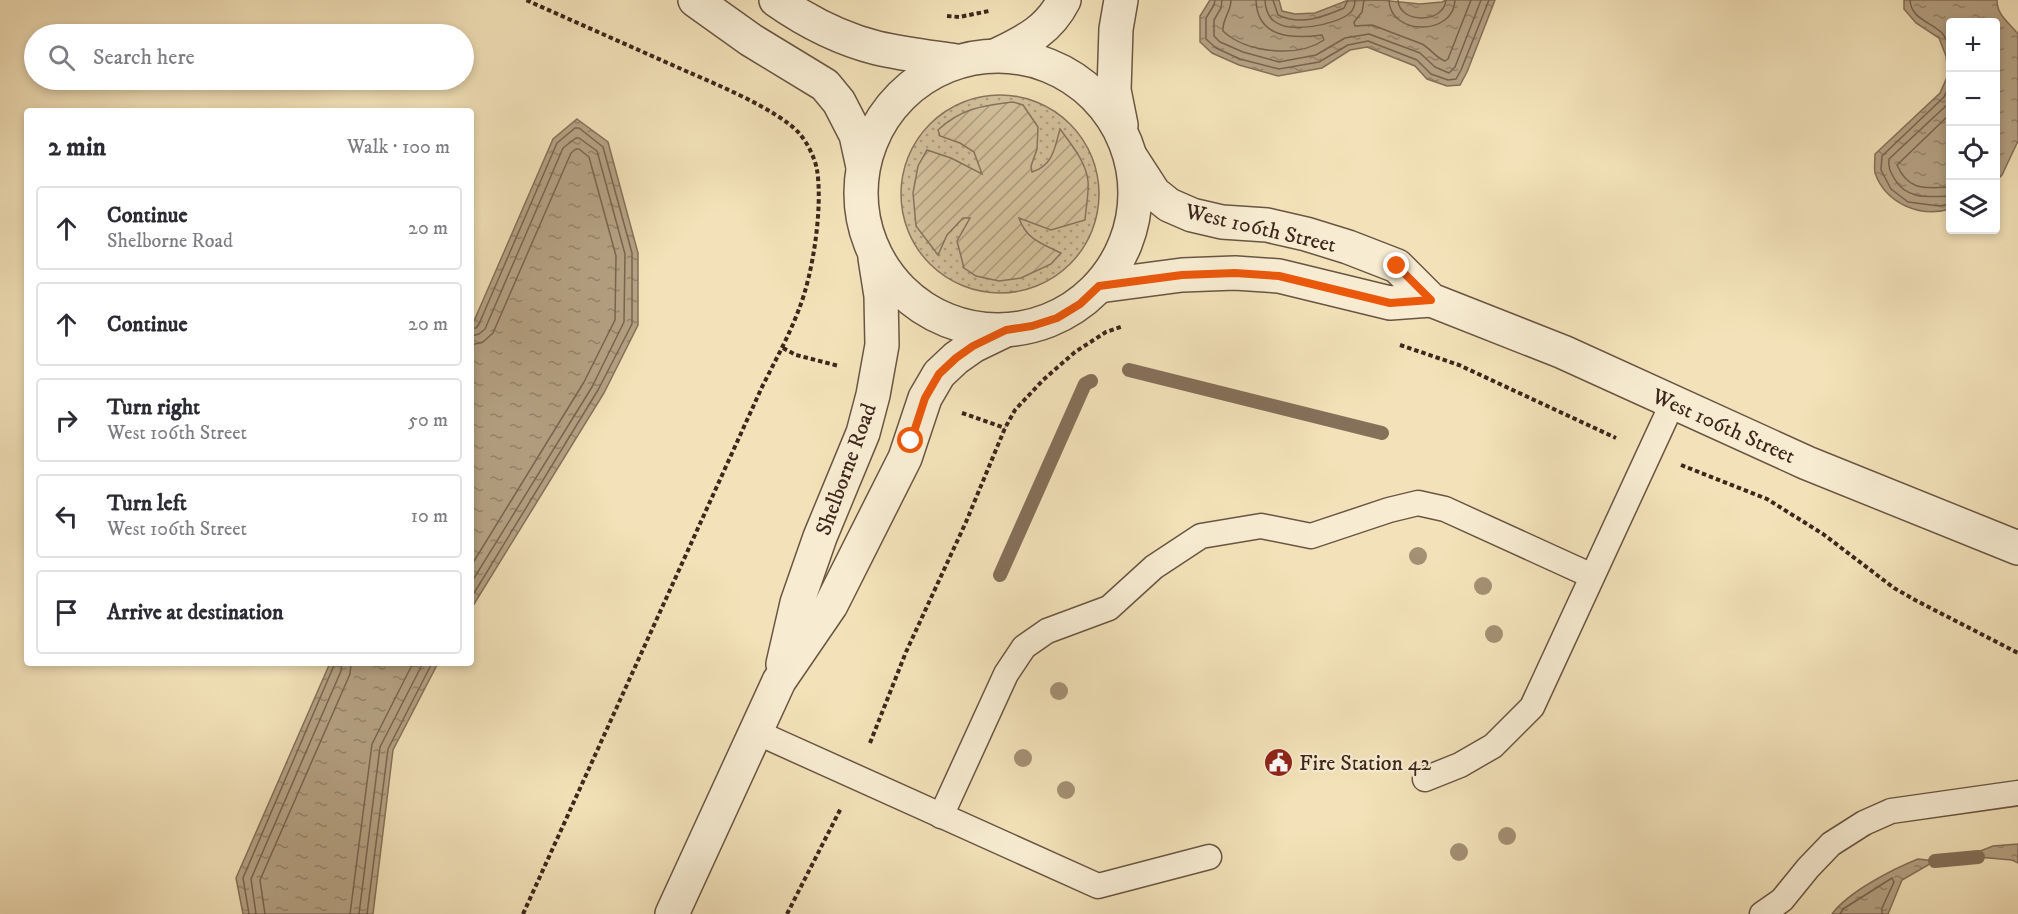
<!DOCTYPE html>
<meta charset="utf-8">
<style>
:root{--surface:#fff;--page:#f2f2f3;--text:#2b2b33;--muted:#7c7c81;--line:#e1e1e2}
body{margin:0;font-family:"IM FELL DW Pica",serif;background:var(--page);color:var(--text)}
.controls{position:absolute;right:18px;top:18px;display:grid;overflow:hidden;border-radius:6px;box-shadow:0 3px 9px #0003}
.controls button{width:54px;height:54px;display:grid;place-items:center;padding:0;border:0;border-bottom:2px solid var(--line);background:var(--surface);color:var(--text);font:30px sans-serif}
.stop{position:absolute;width:18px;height:18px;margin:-14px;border:4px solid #ea580c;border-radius:50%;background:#fff}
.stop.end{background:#ea580c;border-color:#fff;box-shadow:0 2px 6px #0008}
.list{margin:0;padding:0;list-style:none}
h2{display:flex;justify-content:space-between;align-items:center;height:78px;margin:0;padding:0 24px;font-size:26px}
h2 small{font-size:20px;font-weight:400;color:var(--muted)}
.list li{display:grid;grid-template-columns:39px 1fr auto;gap:18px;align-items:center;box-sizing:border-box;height:84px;margin:0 12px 12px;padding:0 12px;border:2px solid var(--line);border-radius:6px}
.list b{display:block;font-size:22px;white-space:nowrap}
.list p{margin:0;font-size:20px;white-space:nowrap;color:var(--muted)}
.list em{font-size:20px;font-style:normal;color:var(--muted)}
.icon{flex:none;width:33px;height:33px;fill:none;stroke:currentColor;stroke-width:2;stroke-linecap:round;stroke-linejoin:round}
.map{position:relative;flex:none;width:2018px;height:914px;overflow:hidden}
.search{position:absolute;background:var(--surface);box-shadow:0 3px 9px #0003;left:24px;top:24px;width:450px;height:66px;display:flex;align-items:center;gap:15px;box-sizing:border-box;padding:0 21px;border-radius:33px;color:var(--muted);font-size:22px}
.panel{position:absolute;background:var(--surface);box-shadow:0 3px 9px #0003;left:24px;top:108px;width:450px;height:558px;border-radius:6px}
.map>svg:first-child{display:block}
</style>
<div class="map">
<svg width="2018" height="914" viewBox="0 0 2018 914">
<defs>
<pattern id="grass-dots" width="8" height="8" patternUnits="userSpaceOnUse" patternTransform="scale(1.5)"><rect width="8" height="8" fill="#d4c29e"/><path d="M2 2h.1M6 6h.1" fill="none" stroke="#ad9d80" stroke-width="1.8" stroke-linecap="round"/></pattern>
<pattern id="garden-furrows" width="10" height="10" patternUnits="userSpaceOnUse" patternTransform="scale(1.5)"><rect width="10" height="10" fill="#d4c29e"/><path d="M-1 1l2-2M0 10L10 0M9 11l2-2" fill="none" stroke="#ad9d80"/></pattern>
<pattern id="water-ripples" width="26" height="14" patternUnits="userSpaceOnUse" patternTransform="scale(1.5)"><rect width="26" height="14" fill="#b5a284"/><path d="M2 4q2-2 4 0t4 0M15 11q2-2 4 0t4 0" fill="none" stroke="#94846b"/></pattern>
</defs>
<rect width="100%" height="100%" fill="#f3e2b9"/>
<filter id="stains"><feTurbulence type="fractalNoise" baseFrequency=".00333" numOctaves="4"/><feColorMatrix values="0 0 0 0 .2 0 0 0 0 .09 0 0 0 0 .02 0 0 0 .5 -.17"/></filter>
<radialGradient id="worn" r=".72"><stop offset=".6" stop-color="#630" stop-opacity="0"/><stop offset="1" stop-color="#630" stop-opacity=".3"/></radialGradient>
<circle fill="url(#grass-dots)" stroke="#88745d" stroke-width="1.5" cx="1000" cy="194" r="99"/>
<path fill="url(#garden-furrows)" stroke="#88745d" stroke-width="1.5" d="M1013,102L1023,105L1038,127L1037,149L1031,166L1032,172C1053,166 1055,147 1060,129C1071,144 1086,162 1088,181C1089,193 1086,207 1085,220L1051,230L1019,218C1026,239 1042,244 1061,253L1051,264L1021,278L999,281L976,276L964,268L957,241L970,218H963L947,235L938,255L916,226L913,193L918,166L927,150L951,158L982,174L974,152L960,143L940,136L938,130C962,108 982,106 1013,102Z"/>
<g fill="url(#water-ripples)" stroke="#85705a" stroke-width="1.5">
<path d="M1210,0H1279L1282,11L1295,14L1315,13L1346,1L1380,0L1420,4L1442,2L1446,0H1495L1467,72L1460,85L1447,86L1427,79L1415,66L1367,47L1350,50L1322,68L1278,76L1239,65L1212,53L1200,42V16Z"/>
<path d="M1904,0H1997C1997,16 2009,22 2018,34V141L2002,175L1996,181V22H1950V209C1921,218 1886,204 1875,173C1874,168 1875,160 1875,154L1940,93L1948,75L1946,56L1939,38L1916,23L1904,9Z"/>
<path d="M577,119L608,142L638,253V325L604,393L471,609V328L553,139Z"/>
<path d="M330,663H438L393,750L373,914H243L236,878Z"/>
<path d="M2018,844V863L2012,860L1978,857L1980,851L1993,846Z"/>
<path d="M1918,859L1935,861L1902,880L1888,914H1832C1848,892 1893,869 1918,859Z"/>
</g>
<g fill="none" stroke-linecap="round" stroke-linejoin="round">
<g stroke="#796450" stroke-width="1.5">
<path d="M1215,0L1214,5L1206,18V39L1216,48L1240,59L1279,69L1319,62L1348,45L1368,41L1417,60L1431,74L1448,80L1456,79L1461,70L1489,0"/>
<path d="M1222,0L1221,8L1214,20V36L1220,42L1243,52L1279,62L1316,55L1345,38L1369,34L1420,53L1435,67L1449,73L1455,67L1481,0"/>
<path d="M1231,0C1231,12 1222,19 1223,31C1246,53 1298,58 1324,40L1322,35C1292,39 1257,38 1256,0"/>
<path d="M1265,0C1265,7 1268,17 1274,21C1289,34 1336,25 1350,13C1354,9 1355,5 1355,0"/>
<path d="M1273,0L1278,15C1301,26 1323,17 1344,8L1348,0"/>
<path d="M1364,0L1362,12L1354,22L1355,26L1372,25L1422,44C1431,49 1436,58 1445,61L1448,59L1471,0"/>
<path d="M1389,0C1390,36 1454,36 1455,0"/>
<path d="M1398,0C1399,24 1444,24 1446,0"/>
<path d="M1910,0C1911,19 1931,22 1942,33C1946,37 1948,45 1950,51"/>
<path d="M1950,84L1944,97L1882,156L1881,170L1891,189L1908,202L1939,206L1950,204"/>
<path d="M1950,102L1889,159C1888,167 1890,171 1894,178C1906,200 1929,197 1950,196"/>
<path d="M1950,114L1897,165C1909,192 1926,188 1950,187"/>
<path d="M471,328H476L479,324L557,143L575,128H579L603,147L632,253V324L598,390L471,598"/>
<path d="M471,336L479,334L485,329L563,148L576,138H579L597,151L625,254L624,322L592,387L471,583"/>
<path d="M471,345L483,342L493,333L571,153L576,149H579L589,157L616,256L615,320L584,382L471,566"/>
<path d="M249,914L243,878L335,663"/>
<path d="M256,914L251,879L341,671L342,663"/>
<path d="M265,914L260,880L350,674L351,663"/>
<path d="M350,914L372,744L413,663"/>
<path d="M359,914L380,747L423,663"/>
<path d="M367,914L388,749L432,663"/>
<path d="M1840,914L1843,909L1892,878L1894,882L1882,908V914"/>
</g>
<g stroke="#85705a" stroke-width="14">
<path d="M1129,370L1382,433"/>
<path d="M1000,575L1085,384L1091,381"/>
<path d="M1935,861L1978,857"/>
</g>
<defs>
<g id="service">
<path d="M756,732L1098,886L1209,857"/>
<path d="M1425,779L1460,765L1493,746L1532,707L1673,402"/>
<path d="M941,816L1006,674L1024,647L1047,631L1109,608L1154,567L1201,536L1261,526L1311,536L1389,510L1418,503L1445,509L1592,576"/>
<path d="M1762,914L1782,900L1808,868L1831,844L1864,823L1891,811L2018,793"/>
</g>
<g id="tertiary">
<path d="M695,0L751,40L825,85L839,102L856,135L863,167"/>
<path d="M776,0C806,21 841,39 877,48C903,54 929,57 956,61"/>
<path d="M997,55C1026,41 1049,30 1064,0"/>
<circle cx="998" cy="193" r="137"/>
<path d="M1121,125L1114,90L1116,29L1121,0"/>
<path d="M1132,159L1154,193L1169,205L1192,215L1222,222L1267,225L1306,234L1348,247L1397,266L1431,300L1563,352L1807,463L2018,548"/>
<path d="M1099,286L1182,275L1235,273L1279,276L1390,303L1431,300"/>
<path d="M783,664L797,603L820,537L863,433L873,395L882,345L881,296L875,258"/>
<path d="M672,914L779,681L831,605L905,458L925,398L939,374L956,358L973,346L1006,330"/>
</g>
</defs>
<use href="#service" stroke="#6a5543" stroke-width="27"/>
<use href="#tertiary" stroke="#6a5543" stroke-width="36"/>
<g stroke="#3d261c" stroke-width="4" stroke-dasharray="4.5 3" stroke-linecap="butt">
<path d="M947,16L959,17L989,11"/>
<path d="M1400,345L1459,365L1616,438"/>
<path d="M783,348L796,355L839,366"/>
<path d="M962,413L1005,428"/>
<path d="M1681,465L1767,499L1823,534L1894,588L1915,600L2018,653"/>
<path d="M870,743L906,652L966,522L1005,428L1015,410L1043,380L1075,352L1106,332L1123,326"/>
<path d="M523,914L762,387C775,361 789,336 799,309C813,274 823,207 817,170C815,158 807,142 799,133C778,110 718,85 688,72C634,48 580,24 526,0"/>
<path d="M787,914L841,808"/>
</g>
<use href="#service" stroke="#f7ecd2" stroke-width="24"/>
<use href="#tertiary" stroke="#f7ecd2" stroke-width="33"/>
</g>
<g fill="#a49074">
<circle cx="1418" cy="556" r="9"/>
<circle cx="1483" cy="586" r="9"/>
<circle cx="1494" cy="634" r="9"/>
<circle cx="1059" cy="691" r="9"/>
<circle cx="1023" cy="758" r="9"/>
<circle cx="1066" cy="790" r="9"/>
<circle cx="1507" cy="836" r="9"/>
<circle cx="1459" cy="852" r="9"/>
</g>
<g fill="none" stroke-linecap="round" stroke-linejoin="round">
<path stroke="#ea580c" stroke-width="8" d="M911,441L925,398L939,374L956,358L973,346L1006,330L1032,326L1057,318L1080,304L1099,286L1182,275L1235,273L1279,276L1390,303L1431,300L1397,266"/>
</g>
<defs>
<symbol id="civic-disc" viewBox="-11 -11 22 22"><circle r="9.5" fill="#8f2418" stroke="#f7ecd2"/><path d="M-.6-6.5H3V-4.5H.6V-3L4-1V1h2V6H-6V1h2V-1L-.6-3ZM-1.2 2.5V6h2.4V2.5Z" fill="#fff"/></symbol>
</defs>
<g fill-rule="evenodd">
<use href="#civic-disc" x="1262" y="746" width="33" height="33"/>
</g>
<g text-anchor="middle" stroke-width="4.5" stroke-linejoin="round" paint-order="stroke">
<g font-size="22" fill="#3d261c" stroke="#f7ecd2">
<text transform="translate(1261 227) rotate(13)" y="8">West 106th Street</text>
<text transform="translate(1724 425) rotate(24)" y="8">West 106th Street</text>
<text transform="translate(845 469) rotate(-70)" y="8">Shelborne Road</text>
</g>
<g font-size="22" fill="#3d261c" stroke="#f7ecd2" text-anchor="start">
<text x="1299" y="770">Fire Station 42</text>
</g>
</g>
<rect width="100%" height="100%" filter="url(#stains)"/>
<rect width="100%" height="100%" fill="url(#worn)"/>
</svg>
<div class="controls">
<button>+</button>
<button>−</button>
<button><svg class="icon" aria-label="locate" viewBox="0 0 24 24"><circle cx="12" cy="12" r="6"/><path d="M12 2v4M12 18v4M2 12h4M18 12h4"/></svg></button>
<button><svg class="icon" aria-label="layers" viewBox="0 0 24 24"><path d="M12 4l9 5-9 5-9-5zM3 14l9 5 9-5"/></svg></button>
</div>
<div class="stop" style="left:911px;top:441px"></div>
<div class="stop end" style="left:1397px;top:266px"></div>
<div class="search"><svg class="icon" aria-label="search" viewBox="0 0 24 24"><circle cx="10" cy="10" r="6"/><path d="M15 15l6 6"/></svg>Search here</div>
<section class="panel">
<h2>2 min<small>Walk · 100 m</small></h2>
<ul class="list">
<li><svg class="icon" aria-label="ahead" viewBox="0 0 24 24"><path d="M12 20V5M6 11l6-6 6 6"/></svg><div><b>Continue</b><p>Shelborne Road</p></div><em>20 m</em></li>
<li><svg class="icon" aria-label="ahead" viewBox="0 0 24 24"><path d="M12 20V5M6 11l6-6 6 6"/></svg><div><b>Continue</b></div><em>20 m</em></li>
<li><svg class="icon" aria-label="right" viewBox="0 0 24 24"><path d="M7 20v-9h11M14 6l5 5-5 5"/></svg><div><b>Turn right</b><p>West 106th Street</p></div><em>50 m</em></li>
<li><svg class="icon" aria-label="left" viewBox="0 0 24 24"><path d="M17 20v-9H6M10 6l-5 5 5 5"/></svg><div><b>Turn left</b><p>West 106th Street</p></div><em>10 m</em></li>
<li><svg class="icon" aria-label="arrive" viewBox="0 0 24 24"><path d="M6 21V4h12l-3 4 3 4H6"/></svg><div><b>Arrive at destination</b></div></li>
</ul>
</section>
</div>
